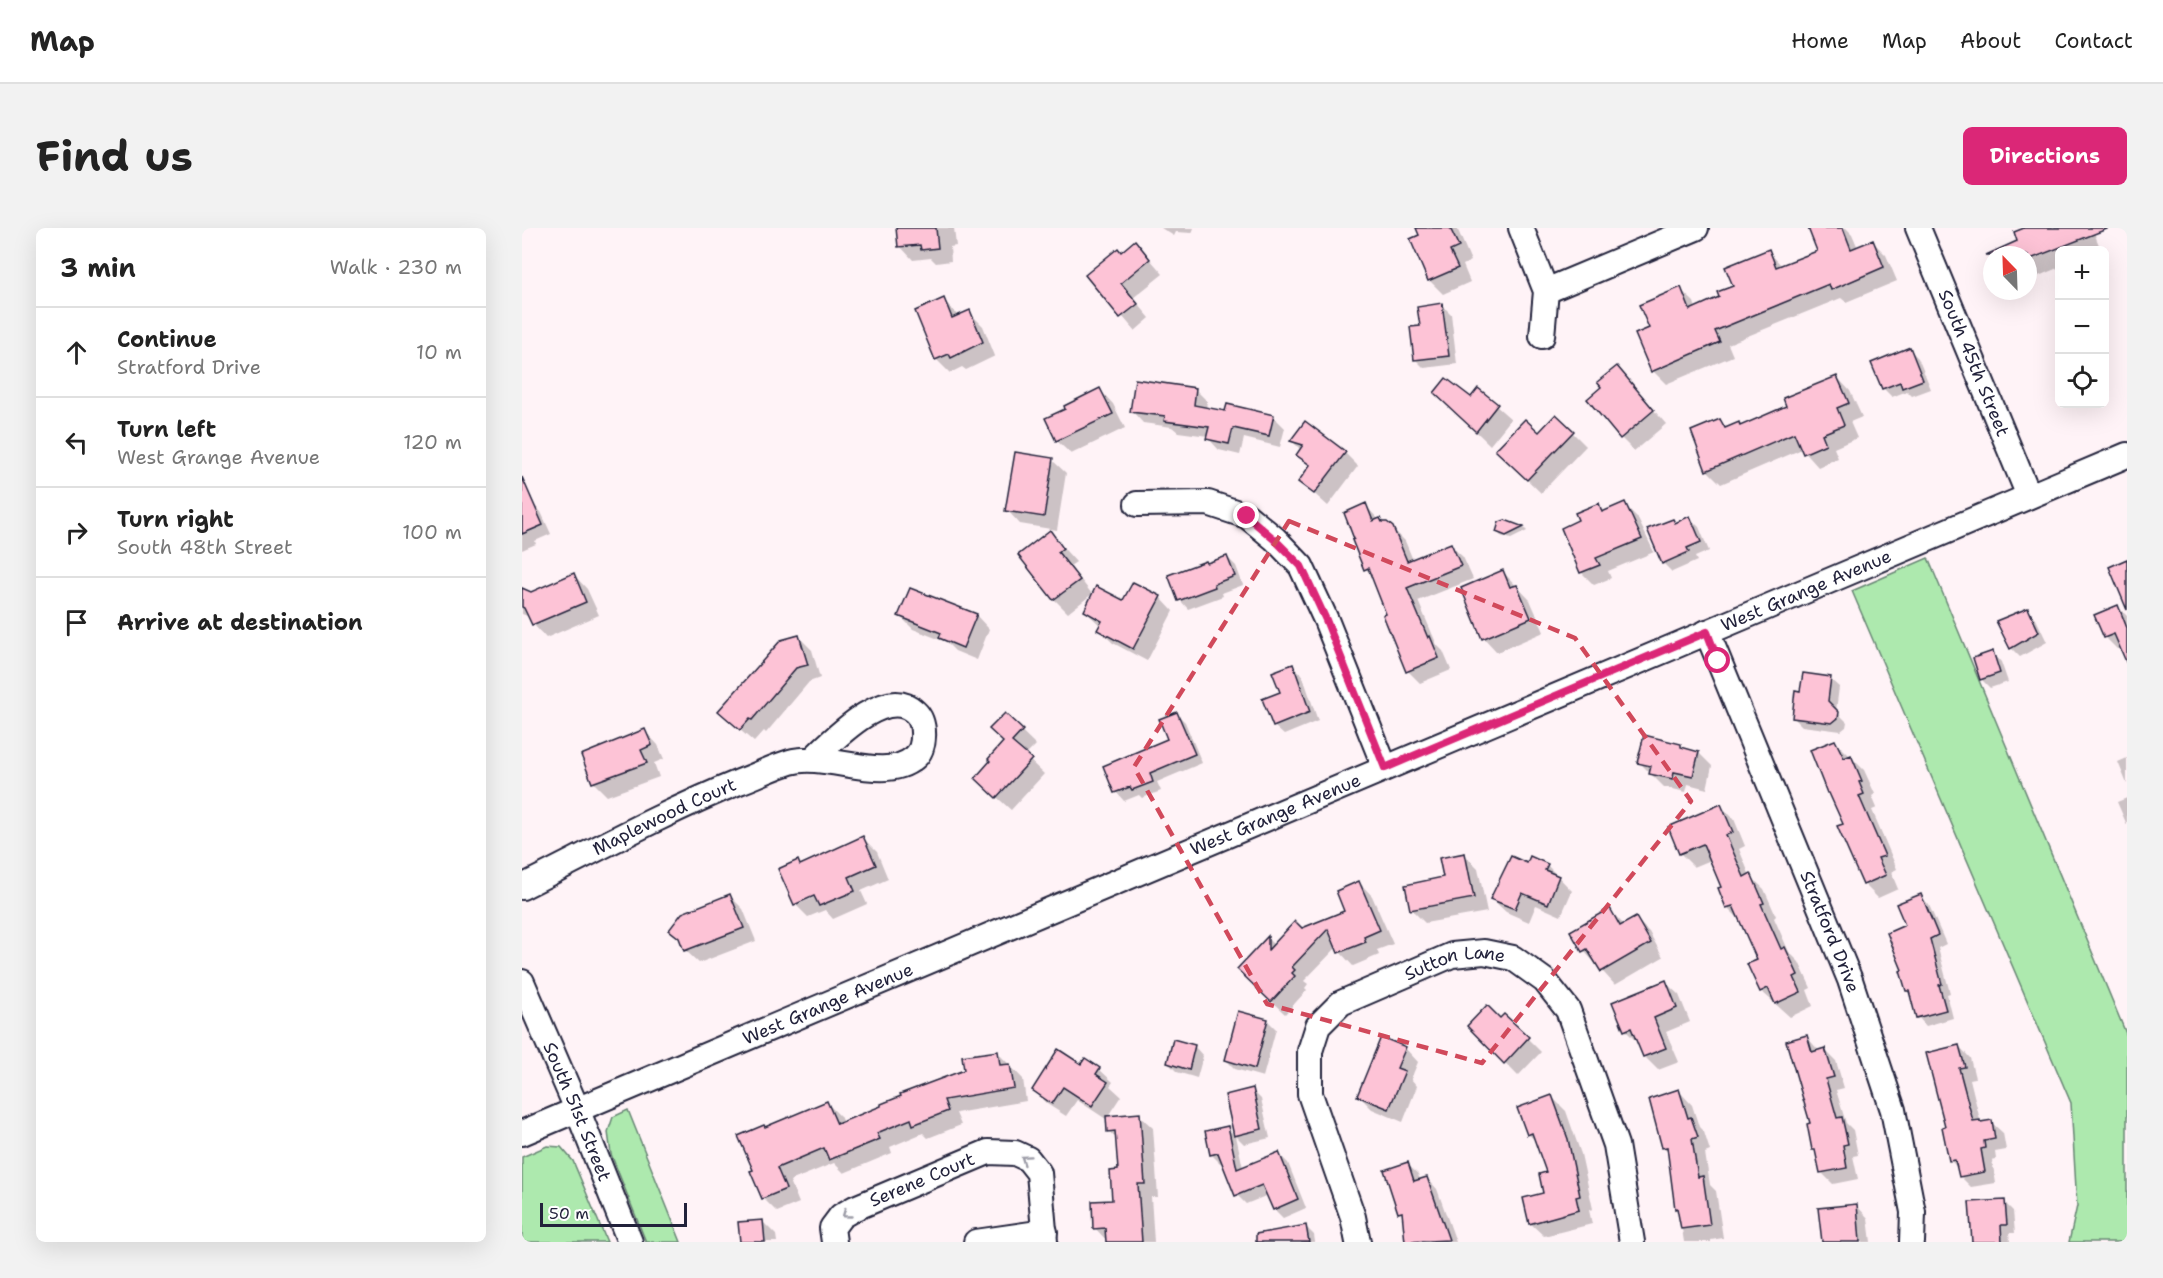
<!DOCTYPE html>
<meta charset="utf-8">
<style>
:root{--surface:#fff;--page:#f2f2f2;--text:#222;--muted:#767676;--line:#e0e0e0;--accent:#db2777}
body{margin:0;font-family:"Shantell Sans",sans-serif;background:var(--page);color:var(--text)}
.controls{position:absolute;right:18px;top:18px;display:grid;overflow:hidden;border-radius:9px;box-shadow:0 6px 24px #0002}
.controls button{width:54px;height:54px;display:grid;place-items:center;padding:0;border:0;border-bottom:2px solid var(--line);background:var(--surface);color:var(--text);font:30px sans-serif}
.compass{position:absolute;left:1461px;top:18px;width:54px;height:54px;border-radius:50%;background:var(--surface);box-shadow:0 6px 24px #0002;rotate:337deg}
.scale{position:absolute;left:18px;bottom:15px;width:147px;box-sizing:border-box;padding-left:6px;border:3px solid #22223b;border-top:0;font-size:16px;line-height:21px;white-space:nowrap;color:#22223b;-webkit-text-stroke:4px #fff;paint-order:stroke}
.stop{position:absolute;width:18px;height:18px;margin:-14px;border:4px solid #db2777;border-radius:50%;background:#fff}
.stop.end{background:#db2777;border-color:#fff;box-shadow:0 2px 6px #0008}
.list{margin:0;padding:0;list-style:none}
h2{display:flex;justify-content:space-between;align-items:center;height:78px;margin:0;padding:0 24px;font-size:26px}
h2 small{font-size:20px;font-weight:400;color:var(--muted)}
.list li{display:grid;grid-template-columns:39px 1fr auto;gap:18px;align-items:center;box-sizing:border-box;height:90px;padding:0 24px;border-top:2px solid var(--line)}
.list b{display:block;font-size:22px;white-space:nowrap}
.list p{margin:0;font-size:20px;white-space:nowrap;color:var(--muted)}
.list em{font-size:20px;font-style:normal;color:var(--muted)}
.icon{flex:none;width:33px;height:33px;fill:none;stroke:currentColor;stroke-width:2;stroke-linecap:round;stroke-linejoin:round}
.map{position:relative;flex:none;width:1605px;height:1014px;overflow:hidden;border-radius:9px}
header{display:flex;align-items:center;gap:36px;box-sizing:border-box;height:84px;padding:0 30px;background:var(--surface);border-bottom:2px solid var(--line)}
header strong{font-size:28px}
nav{display:flex;gap:33px;margin-inline-start:auto;font-size:21px}
.intro{display:flex;align-items:center;justify-content:space-between;box-sizing:border-box;height:144px;padding:0 36px}
h1{margin:0;font-size:42px}
.button{padding:15px 27px;border-radius:9px;background:var(--accent);color:#fff;font-size:21px;font-weight:700}
main{display:flex;gap:36px;padding:0 36px}
aside{flex:1;background:var(--surface);border-radius:9px;box-shadow:0 6px 24px #0002}
.map>svg:first-child{display:block}
</style>
<header>
<strong>Map</strong>
<nav><a>Home</a><a>Map</a><a>About</a><a>Contact</a></nav>
</header>
<div class="intro"><h1>Find us</h1><a class="button">Directions</a></div>
<main>
<aside>
<h2>3 min<small>Walk · 230 m</small></h2>
<ul class="list">
<li><svg class="icon" aria-label="ahead" viewBox="0 0 24 24"><path d="M12 20V5M6 11l6-6 6 6"/></svg><div><b>Continue</b><p>Stratford Drive</p></div><em>10 m</em></li>
<li><svg class="icon" aria-label="left" viewBox="0 0 24 24"><path d="M17 20v-9H6M10 6l-5 5 5 5"/></svg><div><b>Turn left</b><p>West Grange Avenue</p></div><em>120 m</em></li>
<li><svg class="icon" aria-label="right" viewBox="0 0 24 24"><path d="M7 20v-9h11M14 6l5 5-5 5"/></svg><div><b>Turn right</b><p>South 48th Street</p></div><em>100 m</em></li>
<li><svg class="icon" aria-label="arrive" viewBox="0 0 24 24"><path d="M6 21V4h12l-3 4 3 4H6"/></svg><div><b>Arrive at destination</b></div></li>
</ul>
</aside>
<div class="map">
<svg width="1605" height="1014" viewBox="0 0 1605 1014">
<rect width="100%" height="100%" fill="#fff3f7"/>
<filter id="ink" filterUnits="userSpaceOnUse"><feTurbulence type="fractalNoise" baseFrequency=".0167" numOctaves="2"/><feDisplacementMap in="SourceGraphic" scale="12" xChannelSelector="R" yChannelSelector="G"/><feConvolveMatrix kernelMatrix="1 2 1 2 8 2 1 2 1" color-interpolation-filters="sRGB"/></filter>
<g filter="url(#ink)">
<g fill="#ade9ae" stroke="#688674" stroke-width="1.5">
<path d="M1406,330L1605,808V1014H1547L1555,978L1549,875L1330,363Z"/>
<path d="M106,882L159,1014H124L89,926L86,904L91,889Z"/>
<path d="M25,918L39,919L51,933L85,1014H0V929Z"/>
</g>
<g fill="#0003" fill-rule="evenodd">
<path d="M376,0H432L434,18L428,19L429,33L414,35L409,30L391,32L378,18Z"/>
<path d="M639,0H672L670,5L654,4L652,8Z"/>
<path d="M895,0H935L949,33L941,37L948,54L921,66L907,52L899,8Z"/>
<path d="M1297,0H1324L1330,6L1336,20L1350,13L1364,27L1375,53L1324,74L1319,70L1206,116L1211,128L1144,156L1131,143L1129,101L1158,61L1172,74L1174,81L1199,70L1213,59L1246,23L1260,38L1297,23Z"/>
<path d="M1506,0H1570L1579,22H1538V39L1507,52L1506,27H1488Z"/>
<path d="M613,14L641,46L611,70L628,90L613,103L565,47Z"/>
<path d="M422,72L437,89L447,84L461,98L473,128L444,142L440,139L428,145L414,131Z"/>
<path d="M920,77L929,86L935,136L902,140L894,132Z"/>
<path d="M1387,121L1396,130L1409,161L1390,168L1385,163L1370,169L1361,160Z"/>
<path d="M1095,140L1144,196L1112,223L1099,210Z"/>
<path d="M1315,149L1328,163L1340,189L1328,194L1335,210L1312,220L1316,230L1296,239L1280,221L1199,256L1186,243L1171,204L1198,193L1206,201L1217,196L1219,199L1266,179Z"/>
<path d="M673,161L685,173L684,181L751,188L763,200L758,219L722,210L718,227L697,222L686,210V208L656,204L650,199L621,195L610,183Z"/>
<path d="M578,162L591,176L603,200L549,226L535,213L525,191Z"/>
<path d="M956,162L989,191L968,217L928,178L949,171Z"/>
<path d="M1034,188L1064,218L1019,265L989,236Z"/>
<path d="M770,213L823,225L836,238L806,278L778,253L788,239L776,227L779,222Z"/>
<path d="M530,232L544,245L535,302L498,296L485,282Z"/>
<path d="M10,275L19,284L29,306L13,313L14,316L0,322V280Z"/>
<path d="M1102,276L1115,289L1132,324L1086,343L1089,350L1072,357L1059,344L1058,293L1076,277L1083,284Z"/>
<path d="M843,277L857,292L870,300L883,313L891,332L928,317L941,329L951,351L896,373L915,417L921,423L929,442L898,455L886,443L866,386L851,348L844,341Z"/>
<path d="M1168,290L1177,299L1187,323L1173,329L1175,333L1150,344L1141,335L1151,292L1154,296Z"/>
<path d="M983,293L1002,300L1005,303L989,311L979,308L975,304Z"/>
<path d="M527,304L554,334L548,338L570,366L546,385L532,371L498,327Z"/>
<path d="M705,329L714,338L721,357L700,365L701,368L666,381L658,372L686,337Z"/>
<path d="M981,344L1008,372L1022,404L975,424L962,410Z"/>
<path d="M52,347L65,361L77,387L24,410L11,396L8,389L0,386V362L9,365Z"/>
<path d="M638,369L651,383L625,433L591,415L577,402L579,398L563,383Z"/>
<path d="M1596,379L1605,388V435L1599,420L1595,421L1583,409Z"/>
<path d="M1505,382L1514,391L1525,414L1498,429L1489,420Z"/>
<path d="M454,387L467,401L455,432L433,423L424,414L391,401L378,388Z"/>
<path d="M276,408L290,422L298,450L287,454L244,505L242,503L232,514L211,496Z"/>
<path d="M1471,425L1479,434L1486,454L1468,460L1459,451Z"/>
<path d="M771,438L780,446L796,493L762,507L753,499L742,472L760,465Z"/>
<path d="M1308,451L1317,459L1314,483L1325,494L1324,499L1319,503L1280,498L1271,489L1280,464Z"/>
<path d="M655,486L663,494L680,535L635,554L639,563L620,570L617,567L602,573L594,564L647,511Z"/>
<path d="M483,487L514,517L503,528L522,546L489,582L468,563L483,515Z"/>
<path d="M123,503L136,517L142,531L132,535L137,549L85,568L71,554Z"/>
<path d="M1313,513L1342,542L1353,566L1350,568L1355,580L1350,582L1375,641L1369,644L1376,661L1356,670L1342,656L1323,597Z"/>
<path d="M1158,518L1162,521L1177,525L1190,538L1185,561L1166,556L1164,564L1142,559L1117,534Z"/>
<path d="M1605,530V556L1596,534Z"/>
<path d="M1605,570V597L1595,574Z"/>
<path d="M1199,578L1212,591L1223,618L1217,621L1228,648L1242,661L1254,688L1252,690L1267,724L1277,734L1289,760L1285,762L1291,778L1268,789L1239,763L1236,732L1219,693L1206,680L1201,659L1189,632L1172,639L1159,626L1148,600Z"/>
<path d="M341,610L355,624L366,651L339,663L345,676L311,691L303,682L286,689L273,676L276,634L280,638ZM299,663L300,666L277,676V673Z"/>
<path d="M942,626L956,640L965,684L903,695L889,681L923,650Z"/>
<path d="M1006,637H1025L1050,663L1039,688L1014,677L1007,694L984,684L970,671Z"/>
<path d="M837,654L850,668L871,716L855,722L857,727L831,738L818,724L815,719L782,753L786,756L783,760L785,762L763,786L730,755L746,711L752,717L780,702L824,684Z"/>
<path d="M208,668L221,681L234,713L177,735L163,722L160,713L149,702Z"/>
<path d="M1399,668L1407,677L1424,716L1416,720L1428,765L1425,766L1431,790L1404,798L1396,789L1389,767L1385,763L1382,743L1385,698Z"/>
<path d="M1088,682L1102,697L1114,691L1127,704L1141,729L1093,757L1062,723Z"/>
<path d="M1143,754L1157,767L1168,794L1144,804L1157,834L1136,842L1122,828L1117,816L1103,802Z"/>
<path d="M983,788L1019,824L996,848L947,798L978,792Z"/>
<path d="M745,792L754,801L741,849L713,841L704,832Z"/>
<path d="M1285,809L1297,823L1303,822L1314,833L1322,860L1314,862L1324,895L1331,902L1336,927L1331,928L1336,951L1311,956L1299,944L1296,926L1292,922Z"/>
<path d="M1437,818L1448,830L1453,850L1448,851L1459,896L1469,894L1481,905L1484,922L1473,924L1474,931L1470,932L1474,955L1449,959L1438,948L1436,940L1428,932L1424,899Z"/>
<path d="M673,819L681,828L675,850L655,844L646,835Z"/>
<path d="M883,820L896,834L889,851L895,858L881,894L850,881L837,868Z"/>
<path d="M475,824L501,851L504,873L434,885L439,897L406,910L401,905L368,919L370,925L322,945L312,935L268,953L277,975L255,984L241,970L233,943L244,900L305,875L318,888L321,895L444,843Z"/>
<path d="M560,838L577,841L591,854L588,858L599,868L584,891L555,872L544,888L525,876L511,862Z"/>
<path d="M730,862L739,871L748,910L722,916L714,908L721,940L757,926L766,935L784,980L761,990L752,981L746,967L724,976L715,967L702,934L698,935L689,926L705,900L713,908L704,868Z"/>
<path d="M1157,863L1170,877L1177,899L1182,904L1188,923L1183,925L1188,957L1194,963L1201,1010L1189,1012V1014H1162L1157,982L1155,980L1148,926L1141,920Z"/>
<path d="M1030,869L1044,883L1059,926L1071,981L1067,982L1070,996L1022,1008L1008,995L1023,966L1026,945L1015,914L1006,906Z"/>
<path d="M617,887L631,900L636,969H629L632,1014H586L573,1000L591,973L597,943L595,911L586,903Z"/>
<path d="M885,936L896,946L898,953L905,950L915,961L934,1014H884L882,988L878,984Z"/>
<path d="M1482,974L1491,983L1493,1005H1487L1488,1014H1452Z"/>
<path d="M1335,978L1346,990L1349,1014H1301Z"/>
<path d="M240,993L254,1007L255,1014H218Z"/>
<path d="M783,998L792,1007L793,1014H760Z"/>
</g>
<g fill="#fdc3d6" stroke="#22223b" stroke-width="1.5">
<path d="M374,0H414L416,20L399,22L398,17L376,19Z"/>
<path d="M894,0H928L937,19L928,23L936,40L906,53L888,11L897,7Z"/>
<path d="M1286,0H1321L1329,21L1351,12L1362,39L1309,62L1307,56L1193,103L1198,114L1129,144L1113,106L1127,100L1117,77L1159,59L1168,82L1197,69L1195,64L1211,58L1203,39L1247,21L1254,39L1295,23Z"/>
<path d="M1502,0H1585V1L1506,32V27H1464L1495,13L1492,4Z"/>
<path d="M613,12L628,31L599,55L616,76L598,90L563,47L596,20L599,24Z"/>
<path d="M422,70L430,90L448,82L461,114L429,130L427,126L413,132L393,83Z"/>
<path d="M920,75L927,128L892,132L888,99L898,98L895,79Z"/>
<path d="M1388,119L1401,152L1380,160L1378,154L1360,161L1349,135Z"/>
<path d="M1095,138L1132,182L1098,211L1065,171L1079,159L1075,154Z"/>
<path d="M1315,148L1327,175L1315,180L1322,197L1300,206L1304,216L1281,226L1272,205L1184,243L1169,203L1198,191L1203,200L1217,194L1218,198L1264,178L1261,170Z"/>
<path d="M924,150L949,169L956,160L976,176L954,204L912,165Z"/>
<path d="M613,151L674,160L672,177L703,183L705,176L752,187L747,208L711,200L707,216L684,211L687,199L642,193L643,188L608,184Z"/>
<path d="M578,160L591,186L534,213L523,190L543,181L542,178Z"/>
<path d="M1034,186L1052,203L1005,252L973,222L1003,191L1017,204Z"/>
<path d="M783,193L824,224L792,266L776,254L788,237L774,227L781,217L768,213Z"/>
<path d="M493,224L531,230L522,289L483,283Z"/>
<path d="M0,249L21,297L0,306Z"/>
<path d="M1103,274L1120,311L1074,330L1078,337L1058,345L1039,300L1056,292L1053,285L1077,275L1080,284Z"/>
<path d="M844,275L851,293L858,290L860,294H865L871,299L885,333L929,315L939,338L885,360L906,410L908,408L917,430L884,444L861,387L864,386L846,340L842,342L830,312L832,311L822,285Z"/>
<path d="M1168,288L1179,314L1165,320L1167,324L1140,336L1125,301L1151,291L1153,295Z"/>
<path d="M983,292L1002,299L984,308L974,304L977,294Z"/>
<path d="M528,302L541,320L536,324L558,352L531,372L496,327Z"/>
<path d="M705,328L713,348L692,356L693,359L656,373L646,347L684,333L685,335Z"/>
<path d="M1605,331V382L1587,339Z"/>
<path d="M981,342L988,359L995,357L1009,390L960,411L939,360Z"/>
<path d="M52,345L64,374L10,397L2,380L0,379V360L9,364Z"/>
<path d="M611,354L639,368L611,421L575,402L580,393L562,383L574,358L601,372Z"/>
<path d="M388,360L455,386L441,420L417,410L419,405L376,388Z"/>
<path d="M1596,377L1605,400V436L1592,406L1582,410L1572,387Z"/>
<path d="M1506,380L1517,404L1488,421L1474,393Z"/>
<path d="M277,407L286,437L274,440L230,492L228,491L218,502L196,483L259,412Z"/>
<path d="M1471,423L1478,445L1458,452L1451,430Z"/>
<path d="M771,436L788,484L751,499L740,471L758,464L750,444Z"/>
<path d="M1281,445L1309,449L1306,473L1317,484L1316,490L1310,495L1270,490L1273,462L1278,463Z"/>
<path d="M655,484L673,526L628,545L631,554L610,562L608,559L592,565L581,538L645,511L637,491Z"/>
<path d="M483,485L501,502L490,514L510,531L474,570L453,550L468,533L466,531L481,514L467,501Z"/>
<path d="M123,501L130,517L119,522L125,535L70,555L59,527Z"/>
<path d="M1122,507L1159,516V519L1177,524L1171,548L1152,544L1151,551L1127,546L1129,538L1115,535Z"/>
<path d="M1313,512L1322,530L1329,527L1340,553L1337,554L1342,566L1337,568L1363,628L1356,630L1364,647L1341,657L1315,598L1321,596L1307,565H1305L1288,522Z"/>
<path d="M1199,576L1211,604L1204,607L1222,649L1229,645L1242,675L1239,676L1259,721L1263,719L1276,747L1272,749L1279,764L1253,776L1246,760L1238,764L1225,736L1235,732L1211,678L1204,680L1196,660L1199,659L1181,616L1157,626L1146,599Z"/>
<path d="M341,608L354,637L327,649L333,663L297,678L292,668L272,677L256,641L276,632L278,637Z"/>
<path d="M943,625L952,670L888,682L883,657L921,649L917,630Z"/>
<path d="M989,628L1005,635L1008,628L1026,636L1023,642L1037,648L1026,676L1000,665L993,681L968,671Z"/>
<path d="M837,653L858,702L842,709L844,714L816,725L806,701L770,739L773,742L770,745L773,748L749,774L715,741L746,708V722L773,693L780,700L822,683L814,663Z"/>
<path d="M208,666L222,700L162,723L157,710L147,702L160,685Z"/>
<path d="M1399,666L1416,707L1408,711L1420,756L1417,757L1424,782L1394,790L1387,763H1384L1378,743L1380,742L1365,705L1383,697L1374,676Z"/>
<path d="M1088,680L1098,698L1114,689L1129,715L1079,744L1065,721L1060,724L1048,703Z"/>
<path d="M1144,752L1155,780L1132,790L1144,820L1121,829L1109,800L1102,803L1090,774Z"/>
<path d="M965,777L978,790L982,786L1007,809L982,836L945,798Z"/>
<path d="M716,783L746,791L733,841L703,832Z"/>
<path d="M1285,807L1290,824L1303,820L1312,849L1304,851L1315,890L1320,889L1326,916L1321,917L1325,940L1298,945L1293,922H1290L1285,896L1288,895L1264,813Z"/>
<path d="M859,809L884,819L875,840L883,843L867,881L835,868Z"/>
<path d="M651,811L673,817L667,842L645,835Z"/>
<path d="M1437,817L1443,839L1437,840L1451,893L1458,892V894L1470,892L1473,911L1462,913L1463,920L1459,921L1463,944L1437,949L1433,932L1427,933L1420,899L1423,898L1404,825Z"/>
<path d="M536,821L559,836L563,830L578,840L574,846L586,854L570,878L541,859L530,876L510,862Z"/>
<path d="M476,823L478,837L488,836L492,860L422,872L426,883L391,897L389,891L355,905L358,911L307,932L302,920L255,940L264,961L240,971L228,943L231,942L216,908L242,897L243,899L305,873L315,896L359,878V876L379,868L378,866L442,842L440,828Z"/>
<path d="M731,860L740,901L712,908L703,867Z"/>
<path d="M1157,861L1166,890L1169,889L1176,909L1170,911L1176,949L1181,948L1188,997L1159,1001L1155,980L1153,981L1145,919L1140,920L1127,871Z"/>
<path d="M1030,867L1046,911L1058,968L1054,969L1057,982L1007,996L1001,970L1021,965L1017,946L1024,944L1010,905L1005,907L995,880Z"/>
<path d="M618,885L623,956H616L620,1014H584L583,1000L571,1001L570,973L590,972L588,943L596,942L593,903L585,904L584,888Z"/>
<path d="M706,898L715,941L757,924L776,971L751,982L740,957L713,968L696,925L688,927L683,903Z"/>
<path d="M886,934L892,953L905,949L927,1012L883,1014L880,984L876,985L862,942Z"/>
<path d="M1483,972L1485,997H1479L1480,1014H1450L1447,974Z"/>
<path d="M1335,976L1338,1014H1300L1296,980Z"/>
<path d="M241,992L243,1014H218L216,994Z"/>
<path d="M784,997L787,1014H734V1006Z"/>
</g>
<g fill="none" stroke-linecap="round" stroke-linejoin="round">
<defs>
<g id="minor">
<path d="M999,0L1024,63L1020,108"/>
<path id="s1" d="M1396,0L1507,268"/>
<path d="M1024,63L1174,0"/>
<path d="M615,276L686,275L725,288L753,311L779,338L804,392L863,540"/>
<path id="s2" d="M1185,404L1328,752L1371,882L1391,984L1390,1014"/>
<path id="s3" d="M0,659C72,623 143,584 217,554C234,548 251,539 268,534C303,523 362,556 392,530C404,521 404,494 393,484C364,456 311,512 291,531"/>
<path id="s4" d="M0,754L55,881L108,1014"/>
<path id="s5" d="M0,905L1605,227"/>
<path id="s6" d="M312,1014L310,1000L319,988L333,980L466,924L493,925L506,931L517,945L523,1014"/>
<path d="M454,1014L523,1004"/>
<path id="s7" d="M836,1014L831,989L788,866V823L796,798L819,775L930,727L962,724L991,730L1023,753L1046,782L1094,917L1110,1014"/>
</g>
</defs>
<use href="#minor" stroke="#22223b" stroke-width="28"/>
<use href="#minor" stroke="#fff" stroke-width="24"/>
</g>
<defs><path id="oneway-chevron" d="M-2-3.5L2.5 0L-2 3.5" fill="none" stroke-width="1.6" stroke-linecap="round" stroke-linejoin="round" transform="scale(1.5)"/></defs>
<g stroke="#9c9ca7">
<use href="#oneway-chevron" transform="translate(503 931) rotate(-145)"/>
<use href="#oneway-chevron" transform="translate(324 986) rotate(144)"/>
</g>
</g>
<g fill="none" stroke-linecap="round" stroke-linejoin="round" filter="url(#ink)">
<path stroke="#db2777" stroke-width="8" d="M725,288L753,312L779,338L804,392L863,540L1185,404L1196,433"/>
</g>
<path fill="none" stroke="#d1495b" stroke-width="4.5" stroke-dasharray="12 8" stroke-linejoin="round" d="M767,293L1053,410L1169,573L960,835L745,776L612,539Z"/>
<g text-anchor="middle" stroke-width="4.5" stroke-linejoin="round" paint-order="stroke">
<g font-size="18" fill="#22223b" stroke="#fff">
<text dy="6" stroke="none"><textPath href="#s1" startOffset="146">South 45th Street</textPath></text>
<text dy="6" stroke="none"><textPath href="#s5" startOffset="1394">West Grange Avenue</textPath></text>
<text dy="6" stroke="none"><textPath href="#s5" startOffset="818">West Grange Avenue</textPath></text>
<text dy="6" stroke="none"><textPath href="#s3" startOffset="159">Maplewood Court</textPath></text>
<text dy="6" stroke="none"><textPath href="#s2" startOffset="324">Stratford Drive</textPath></text>
<text dy="6" stroke="none"><textPath href="#s7" startOffset="380">Sutton Lane</textPath></text>
<text dy="6" stroke="none"><textPath href="#s5" startOffset="332">West Grange Avenue</textPath></text>
<text dy="6" stroke="none"><textPath href="#s4" startOffset="141">South 51st Street</textPath></text>
<text dy="6" stroke="none"><textPath href="#s6" startOffset="118">Serene Court</textPath></text>
</g>
</g>
</svg>
<div class="controls">
<button>+</button>
<button>−</button>
<button><svg class="icon" aria-label="locate" viewBox="0 0 24 24"><circle cx="12" cy="12" r="6"/><path d="M12 2v4M12 18v4M2 12h4M18 12h4"/></svg></button>
</div>
<svg class="compass" viewBox="-18 -18 36 36"><path d="M0-13l5 13h-10z" fill="#e53935"/><path d="M0 13l5-13h-10z" fill="#767676"/></svg>
<div class="scale">50 m</div>
<div class="stop" style="left:1196px;top:433px"></div>
<div class="stop end" style="left:725px;top:288px"></div>
</div>
</main>
